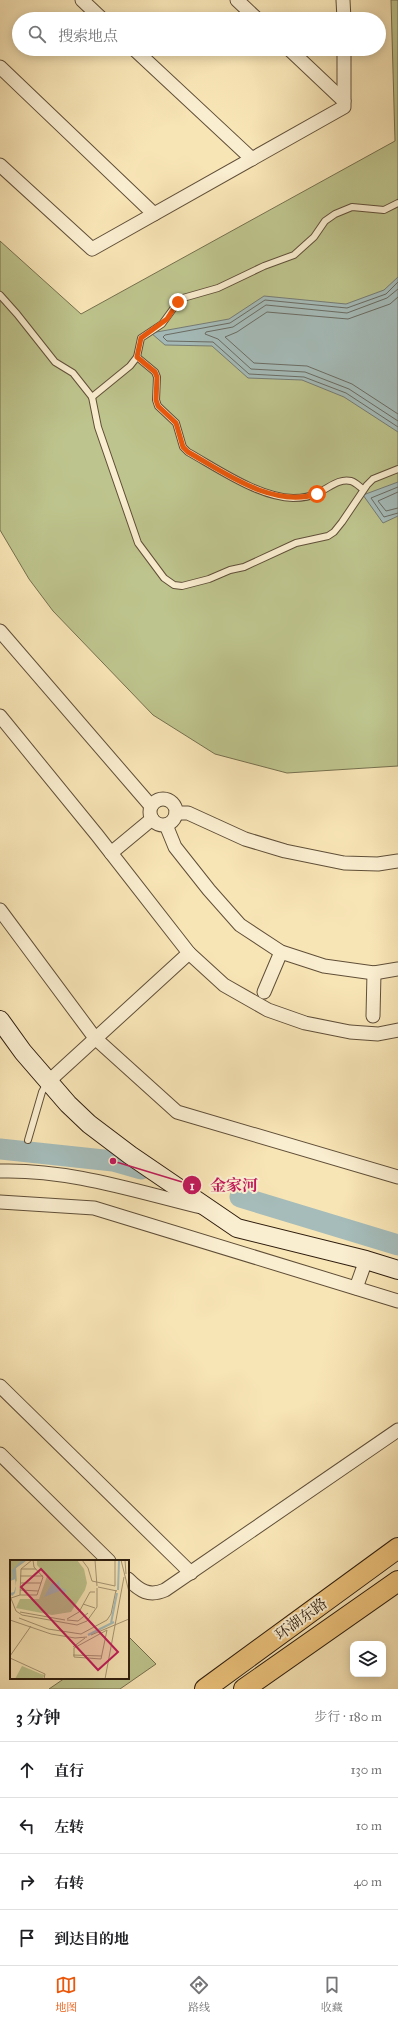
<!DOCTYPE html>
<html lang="zh">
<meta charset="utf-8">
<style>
:root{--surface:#fff;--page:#f2f2f2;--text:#202124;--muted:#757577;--line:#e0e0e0;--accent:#ea580c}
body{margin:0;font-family:"IM FELL Great Primer","Noto Serif SC",serif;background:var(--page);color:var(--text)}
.controls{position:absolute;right:12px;bottom:12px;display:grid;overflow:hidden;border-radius:8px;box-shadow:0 2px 10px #0003}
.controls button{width:36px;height:36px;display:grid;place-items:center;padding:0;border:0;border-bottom:1px solid var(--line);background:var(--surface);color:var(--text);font:20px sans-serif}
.stop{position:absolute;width:12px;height:12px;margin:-9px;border:3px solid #ea580c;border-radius:50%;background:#fff}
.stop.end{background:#ea580c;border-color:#fff;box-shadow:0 1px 4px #0008}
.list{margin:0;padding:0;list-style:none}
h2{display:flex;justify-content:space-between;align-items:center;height:52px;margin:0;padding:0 16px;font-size:17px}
h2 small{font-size:13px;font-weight:400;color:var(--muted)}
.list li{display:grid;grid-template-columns:26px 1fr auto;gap:12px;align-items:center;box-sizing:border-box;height:56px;padding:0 16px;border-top:1px solid var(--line)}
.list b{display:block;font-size:15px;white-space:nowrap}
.list em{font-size:13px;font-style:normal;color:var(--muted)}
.icon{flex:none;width:22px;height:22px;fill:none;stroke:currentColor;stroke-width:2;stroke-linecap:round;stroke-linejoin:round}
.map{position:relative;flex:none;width:398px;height:1689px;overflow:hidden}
.search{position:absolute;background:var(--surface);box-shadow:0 2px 10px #0003;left:12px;right:12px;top:12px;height:44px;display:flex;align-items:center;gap:10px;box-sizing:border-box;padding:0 14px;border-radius:22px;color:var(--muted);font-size:15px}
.sheet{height:276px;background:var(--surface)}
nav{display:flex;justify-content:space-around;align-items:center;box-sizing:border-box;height:56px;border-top:1px solid var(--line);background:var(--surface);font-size:11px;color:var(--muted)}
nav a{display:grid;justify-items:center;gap:2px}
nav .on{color:var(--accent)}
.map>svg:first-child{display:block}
</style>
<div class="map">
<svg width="398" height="1689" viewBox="0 0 398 1689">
<rect width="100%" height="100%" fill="#f8e5b6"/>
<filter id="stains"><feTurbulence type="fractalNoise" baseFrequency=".005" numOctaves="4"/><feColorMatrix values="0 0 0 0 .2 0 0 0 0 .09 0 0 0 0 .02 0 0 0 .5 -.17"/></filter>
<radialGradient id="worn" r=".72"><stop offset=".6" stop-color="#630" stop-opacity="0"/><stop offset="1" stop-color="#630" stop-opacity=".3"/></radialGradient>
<g fill="#bec48d" stroke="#76704e">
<path d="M391,0H398V766L287,773L215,754L153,715L53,611L29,579L0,530V241L81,314L395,141Z"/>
<path d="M128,1636L156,1664L120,1689H49L65,1678H128Z"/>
</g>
<g fill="#a5bcba" stroke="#757c75">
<path d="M398,277V432L344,397L302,380L248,378L212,346L165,345L151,333L229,319L264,296L346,304L384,290Z"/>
<path d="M398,482V516L383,523L363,495Z"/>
</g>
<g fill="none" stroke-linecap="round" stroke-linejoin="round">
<g stroke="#6a6c64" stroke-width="1">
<path d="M398,282L386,294L347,308L265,300L230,323L165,335L163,337L167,341L213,342L249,374L304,377L346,393L398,427"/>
<path d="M398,289L387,298L347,313L266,305L233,327L206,332L205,334L218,339L251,369L305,372L349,389L398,421"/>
<path d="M398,297L390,304L348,319L267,312L237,332L225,337L254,363L307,366L352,384L398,414"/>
<path d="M398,487L371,498L384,517L398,513"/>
<path d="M398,492L378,501L386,511L398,508"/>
</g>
<g stroke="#a5bcba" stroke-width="21">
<path d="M0,1149L113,1161L141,1169"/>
<path d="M240,1197L398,1245"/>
</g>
<defs>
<g id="lane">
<path d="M0,295L17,314L55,362L73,373L92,397L98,427L138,543L164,578L174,585L182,586L209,579L230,570L244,567L296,543L328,536L334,532L342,522L367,485L373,479L398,469"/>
<path d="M137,357L155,372L157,377L156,400L158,406L176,423L183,447L188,452C217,468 258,497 293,498C302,498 310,497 317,493C328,489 338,478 351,481C355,482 360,487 363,489"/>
<path d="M92,397L130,366L137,357L141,338L162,324L178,302L183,298L218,288L264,266L294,255L314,237L325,221L335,214L352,207L384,210L398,203"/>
<path d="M28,1140L42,1092L47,1083"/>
</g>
<g id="street">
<path d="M82,0L102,19"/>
<path d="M237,0L257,19"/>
<path d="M343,0L344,19"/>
<path d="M134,49L252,159"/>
<path d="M289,49L344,101"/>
<path d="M0,67L154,214"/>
<path d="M0,165L92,249L344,107V49"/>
<path d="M0,631L151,806"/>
<path d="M0,716L97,835L189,953L224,985L268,1010L305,1023L350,1032L378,1034L398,1030"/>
<circle cx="163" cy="812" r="13"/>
<path d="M176,813H188L245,839L285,851L344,863L378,864L398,861"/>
<path d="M166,825L175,847L209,890L240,925L281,952L324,966L374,973L398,969"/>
<path d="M111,853L152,819"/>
<path d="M0,910L95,1038L177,1112L398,1177"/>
<path d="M264,992L281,952"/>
<path d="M373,1016L374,973"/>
<path d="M49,1081L189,953"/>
<path d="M0,1171C69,1169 135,1191 201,1207"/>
<path d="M0,1202L94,1208L398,1301"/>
<path d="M356,1288L366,1260"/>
<path d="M0,1386L191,1573"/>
<path d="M0,1454L109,1561"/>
<path d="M128,1579C140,1591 149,1597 165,1590L398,1430"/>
</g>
<path id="secondary" d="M0,1020L23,1052L68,1104L89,1124L130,1155L237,1228L366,1260L398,1270"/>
<g id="primary">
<path d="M205,1689L398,1548"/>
<path d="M244,1689L398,1581"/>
</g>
</defs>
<use href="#lane" stroke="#604f38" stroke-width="8"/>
<use href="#street" stroke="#604f38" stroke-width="15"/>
<use href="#secondary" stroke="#2e1d0e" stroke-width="20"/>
<use href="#primary" stroke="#2e1d0e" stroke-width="22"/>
<use href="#lane" stroke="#faeed0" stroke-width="6"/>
<use href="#street" stroke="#faeed0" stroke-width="13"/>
<use href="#secondary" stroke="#faeed0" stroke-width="18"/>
<use href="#primary" stroke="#ecc27b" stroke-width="20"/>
</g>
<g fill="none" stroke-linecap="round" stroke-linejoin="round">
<path stroke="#ea580c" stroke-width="5" d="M178,302L167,319L141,338L137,357L155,372L157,377L156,400L158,406L176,423L183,447L188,452C225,473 272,508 317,494"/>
</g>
<g text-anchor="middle" stroke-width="4" stroke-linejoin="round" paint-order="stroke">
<g font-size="15" fill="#2e1d0e" stroke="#faeed0">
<text transform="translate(301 1619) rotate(-36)" y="5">环湖东路</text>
</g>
</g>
<g transform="translate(10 1560)">
<rect width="119" height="119" fill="#f8e5b6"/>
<path d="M0,0H17L6,8L7,22L5,19L0,21ZM27,0H67L74,9L77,23L75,30L61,52L42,55L6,48L10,39H29L37,16L27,5ZM12,106L31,114L35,115L32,119H5Z" fill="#bec48d"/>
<path d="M12,0H17L6,8V27L5,33L2,36L0,33L4,32L6,26L5,19L0,21L3,17L2,10ZM49,20L50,27L56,30L54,35H52V30L34,37L43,21L46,24Z" fill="#a5bcba"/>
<path fill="none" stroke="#a5bcba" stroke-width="2" d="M108,30L109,1M101,63L107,33M78,75L104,62"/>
<path fill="none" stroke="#a79573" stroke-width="1" d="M72,0L78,8L82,21L105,26M85,0L87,26M111,0L119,32M115,0L116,14M11,9H26M10,16H33M10,23H31M105,26V0M88,27L107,31M10,30L28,31M10,35H27L33,17L24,7L23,0M0,36L6,51L12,55L67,65L77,61L87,47V28M1,38L10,35L11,9L22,0M73,44L85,48M10,52L55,60M9,58L38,69L71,74L97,60L101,54L106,30M57,59L69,52L80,32H85M0,60L41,74L65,78L77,77M57,60L68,61L78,53M97,70L91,99L64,97V88ZM81,75L119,59M63,87L75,78M63,95L92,96M0,96L21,66M0,98L35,114L34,119M95,119L114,17"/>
<path fill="#c2185b" fill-opacity="0.15" stroke="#c2185b" stroke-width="2" d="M31,9L108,92L88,110L11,27Z"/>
<rect width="119" height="119" fill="none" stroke="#2e1d0e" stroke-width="2"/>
</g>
<path fill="none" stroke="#c2185b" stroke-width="1.5" d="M113 1161L192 1185"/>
<g fill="#c2185b" stroke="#faeed0" stroke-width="1.5">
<circle cx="113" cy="1161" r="4"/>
<circle cx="192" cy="1185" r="10"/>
</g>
<g font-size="12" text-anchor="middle" font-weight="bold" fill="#fff">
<text x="192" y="1190">1</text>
</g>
<g font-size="16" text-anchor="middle" font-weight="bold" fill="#c2185b" stroke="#faeed0" stroke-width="4" stroke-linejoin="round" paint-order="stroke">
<text x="234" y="1191">金家河</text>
</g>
<rect width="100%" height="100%" filter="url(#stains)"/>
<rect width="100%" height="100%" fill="url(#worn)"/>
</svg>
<div class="controls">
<button><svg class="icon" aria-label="layers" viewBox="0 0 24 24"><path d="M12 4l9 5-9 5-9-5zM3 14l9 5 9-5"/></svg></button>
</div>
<div class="stop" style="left:317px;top:494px"></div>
<div class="stop end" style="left:178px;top:302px"></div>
<div class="search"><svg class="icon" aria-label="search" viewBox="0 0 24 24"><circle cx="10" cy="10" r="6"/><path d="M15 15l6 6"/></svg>搜索地点</div>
</div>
<section class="sheet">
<h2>3 分钟<small>步行 · 180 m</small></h2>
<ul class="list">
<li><svg class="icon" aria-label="ahead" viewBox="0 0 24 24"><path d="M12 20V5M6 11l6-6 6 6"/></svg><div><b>直行</b></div><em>130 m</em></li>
<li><svg class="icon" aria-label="left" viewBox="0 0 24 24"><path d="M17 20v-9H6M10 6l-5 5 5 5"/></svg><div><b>左转</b></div><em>10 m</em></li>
<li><svg class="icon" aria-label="right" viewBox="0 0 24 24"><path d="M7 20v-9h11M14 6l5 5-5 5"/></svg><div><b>右转</b></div><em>40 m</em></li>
<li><svg class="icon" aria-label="arrive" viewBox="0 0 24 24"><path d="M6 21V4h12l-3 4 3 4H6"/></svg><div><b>到达目的地</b></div></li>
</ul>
</section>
<nav>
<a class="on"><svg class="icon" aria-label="map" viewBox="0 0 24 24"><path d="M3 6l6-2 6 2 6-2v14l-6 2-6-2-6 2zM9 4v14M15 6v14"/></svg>地图</a>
<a><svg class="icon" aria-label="directions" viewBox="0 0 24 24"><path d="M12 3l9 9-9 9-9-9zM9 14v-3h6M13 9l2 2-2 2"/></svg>路线</a>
<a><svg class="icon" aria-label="saved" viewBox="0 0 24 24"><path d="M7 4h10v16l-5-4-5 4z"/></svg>收藏</a>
</nav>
